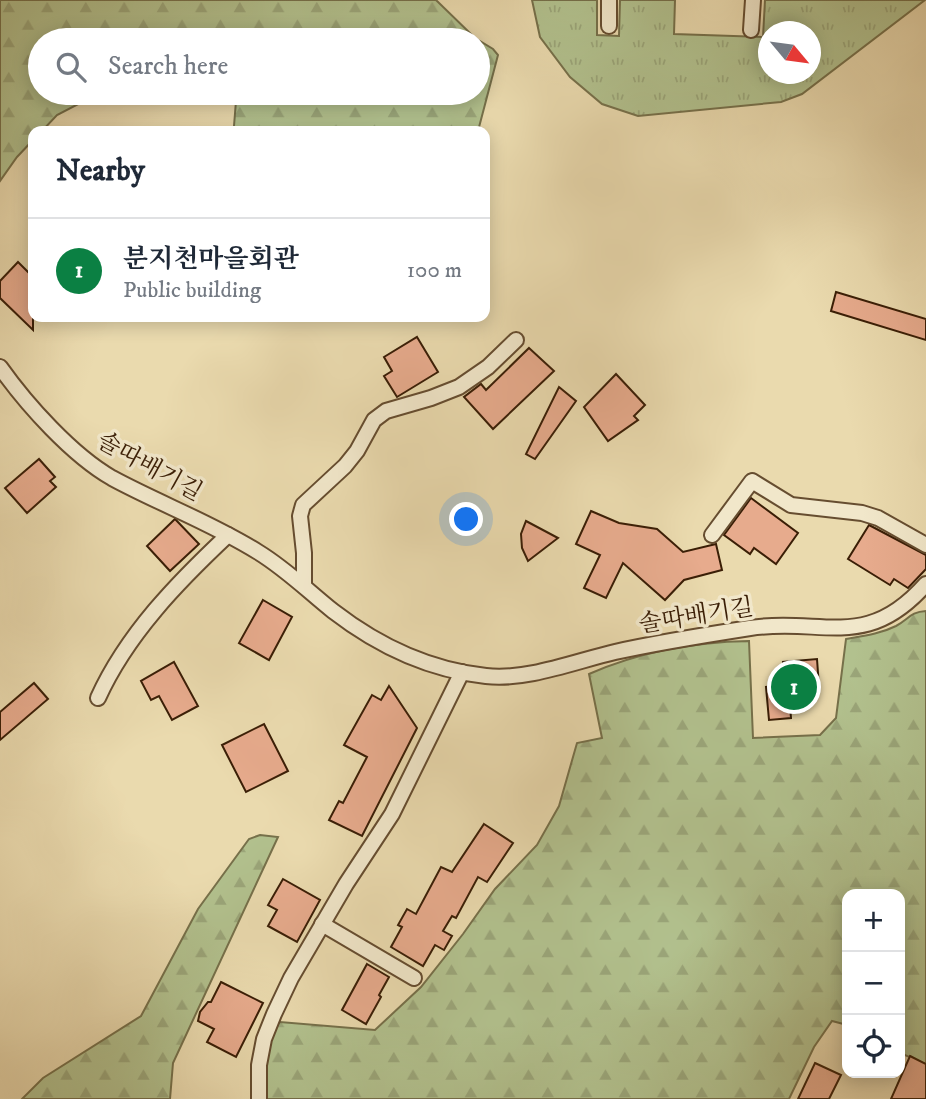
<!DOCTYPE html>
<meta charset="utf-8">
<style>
:root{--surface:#fff;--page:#f6f6f7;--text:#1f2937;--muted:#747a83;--line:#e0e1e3;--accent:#0b8043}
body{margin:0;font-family:"IM FELL DW Pica","Noto Serif KR",serif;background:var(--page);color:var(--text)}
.controls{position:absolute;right:21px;bottom:21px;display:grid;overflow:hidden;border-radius:14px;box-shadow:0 4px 18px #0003}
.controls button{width:63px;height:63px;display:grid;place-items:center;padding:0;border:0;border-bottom:2px solid var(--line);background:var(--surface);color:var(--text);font:35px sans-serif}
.compass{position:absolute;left:758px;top:21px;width:63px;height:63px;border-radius:50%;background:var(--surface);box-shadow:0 4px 18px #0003;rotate:119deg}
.you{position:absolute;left:467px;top:520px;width:24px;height:24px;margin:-18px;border:5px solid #fff;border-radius:50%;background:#1a73e8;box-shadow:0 0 0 10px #1a73e833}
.badge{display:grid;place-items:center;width:46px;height:46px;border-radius:50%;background:var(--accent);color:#fff;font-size:23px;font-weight:700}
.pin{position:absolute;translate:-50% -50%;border:4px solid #fff;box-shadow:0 2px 7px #0006}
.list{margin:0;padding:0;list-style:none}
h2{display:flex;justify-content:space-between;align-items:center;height:91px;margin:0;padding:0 28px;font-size:30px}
h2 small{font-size:23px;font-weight:400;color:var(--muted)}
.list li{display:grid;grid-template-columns:46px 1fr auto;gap:21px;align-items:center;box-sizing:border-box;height:105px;padding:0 28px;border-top:2px solid var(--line)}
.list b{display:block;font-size:26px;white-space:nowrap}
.list p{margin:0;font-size:23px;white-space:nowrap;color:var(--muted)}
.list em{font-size:23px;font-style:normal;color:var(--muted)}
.icon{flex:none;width:38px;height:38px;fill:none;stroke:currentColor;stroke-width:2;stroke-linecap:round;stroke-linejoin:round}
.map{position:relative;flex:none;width:926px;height:1099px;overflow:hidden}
.search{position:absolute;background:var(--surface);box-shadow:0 4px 18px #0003;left:28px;top:28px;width:462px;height:77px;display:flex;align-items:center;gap:18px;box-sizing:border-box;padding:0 24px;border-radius:38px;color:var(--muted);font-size:26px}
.panel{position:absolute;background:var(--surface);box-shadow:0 4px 18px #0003;left:28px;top:126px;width:462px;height:196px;border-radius:14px}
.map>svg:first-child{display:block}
</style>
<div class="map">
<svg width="926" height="1099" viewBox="0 0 926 1099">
<defs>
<pattern id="grass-tufts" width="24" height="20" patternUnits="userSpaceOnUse" patternTransform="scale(1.75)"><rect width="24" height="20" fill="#b2c18e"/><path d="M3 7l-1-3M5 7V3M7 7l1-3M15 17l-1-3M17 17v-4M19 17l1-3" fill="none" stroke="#9aa579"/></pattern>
<pattern id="forest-firs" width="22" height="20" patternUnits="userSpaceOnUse" patternTransform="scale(1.75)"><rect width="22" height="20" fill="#b2c18e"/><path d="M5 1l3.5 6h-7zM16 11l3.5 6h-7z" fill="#9aa579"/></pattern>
</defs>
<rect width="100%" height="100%" fill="#eadaae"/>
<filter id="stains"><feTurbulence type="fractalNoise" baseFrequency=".00286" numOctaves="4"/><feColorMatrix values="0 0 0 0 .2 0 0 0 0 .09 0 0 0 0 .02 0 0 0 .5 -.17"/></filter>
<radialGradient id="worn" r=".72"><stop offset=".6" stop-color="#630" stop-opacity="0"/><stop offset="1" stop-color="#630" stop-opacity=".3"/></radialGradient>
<path fill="url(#grass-tufts)" stroke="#76704a" stroke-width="2" fill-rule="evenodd" d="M532,0H597V35L619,36L620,0H675L674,34L763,37L765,0H925L802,94L781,102L638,116L602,104L570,77L540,37ZM768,32H810V74H768Z"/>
<g fill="url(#forest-firs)" stroke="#76704a" stroke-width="2" fill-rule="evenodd">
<path d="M0,0H436L475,38L493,49L498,55L478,131H238L234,126L236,101L169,94L82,102L57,115L42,131H33V140L17,157L0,181ZM40,40H478V93H40Z"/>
<path d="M926,611V1064L900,1053L903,1046L900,1044V894H847V1025L832,1021L814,1047L789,1099H264V1080L272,1029L280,1022L375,1030L421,987L463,934L495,889L537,845L559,806L577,743L602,738L589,674C639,652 694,642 749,641L753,738L820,735L836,718L846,639C863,636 880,634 896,626C909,619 910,612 926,611Z"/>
<path d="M260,835L278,837L173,1063L170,1099H22L43,1078L141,1016L198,909L249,839Z"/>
</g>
<g fill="#e7ab8d" stroke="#3a1e06" stroke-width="2">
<path d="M18,262L33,277V330L0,298V281Z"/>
<path d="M836,292L926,319V340L831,311Z"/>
<path d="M417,337L438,372L397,397L384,376L392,371L384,357Z"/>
<path d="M529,348L554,371L493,429L464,397L481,384L486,390Z"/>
<path d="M616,374L645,405L634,416L638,420L608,441L584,407Z"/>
<path d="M559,387L576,401L535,459L526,454Z"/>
<path d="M39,459L55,477L50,481L56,487L27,513L5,488Z"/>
<path d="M751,498L798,533L776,564L754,548L750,554L724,535Z"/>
<path d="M591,511L619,523L657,529L683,552L716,544L722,570L684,580L665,600L623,563L606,598L584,588L600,555L576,544Z"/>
<path d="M175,519L199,544L170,571L147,546Z"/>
<path d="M526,521L558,538L528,561L522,548L521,534Z"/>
<path d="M869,525L926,555V569L908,588L894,579L890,585L848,559Z"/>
<path d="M263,600L292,617L269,660L239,643Z"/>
<path d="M817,659L819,687L811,688L813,704L790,706L791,718L769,720L766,687L785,685L783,662Z"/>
<path d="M174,662L198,706L172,720L159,696L151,700L141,681Z"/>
<path d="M34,683L48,699L0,740V712Z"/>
<path d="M389,686L417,728L362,836L329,820L339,801L343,803L367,757L344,745L372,695L381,700Z"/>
<path d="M264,724L288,771L246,792L222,745Z"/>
<path d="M484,824L513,843L487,882L478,877L456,918L452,916L443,931L452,936L444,950L435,945L423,966L391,947L402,927L398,925L407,909L416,914L441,867L452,872Z"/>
<path d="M283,879L320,900L297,942L268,926L277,910L268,905Z"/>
<path d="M367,964L389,977L379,995L381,997L366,1024L342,1010Z"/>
<path d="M221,982L263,1003L236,1057L207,1042L214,1029L198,1021L200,1012L208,1002H211Z"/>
<path d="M910,1056L926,1064V1099H891Z"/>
<path d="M815,1063L841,1075L829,1099H798Z"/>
</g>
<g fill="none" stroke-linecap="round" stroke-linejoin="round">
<defs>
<g id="service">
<path d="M609,26V0"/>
<path d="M751,30L753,0"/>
<path d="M0,367C27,405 72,455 112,478C160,504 212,523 258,552C286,569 308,591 333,611C377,645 429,670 486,676C526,681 576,661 615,652C660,642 705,635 750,628C824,617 866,652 926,584"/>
<path d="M712,535L752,481L791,505L862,513L878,518L926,545"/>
<path d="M304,586V553L300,516L303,505L345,466L357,451L374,420L386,411L431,398L459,387L488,367L516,340"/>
<path d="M98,698C127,634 178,582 228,535"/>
<path d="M322,924L414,978"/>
<path d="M259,1099V1065L264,1039L274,1014L291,978L346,884L392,814L462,672"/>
</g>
</defs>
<use href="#service" stroke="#664d30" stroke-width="18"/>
<use href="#service" stroke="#f1e7ca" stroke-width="14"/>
</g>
<g text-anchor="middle" stroke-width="7" stroke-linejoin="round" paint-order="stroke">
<g font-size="24" fill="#3a1e06" stroke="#f1e7ca">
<text transform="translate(150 466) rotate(29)" y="8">솔따배기길</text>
<text transform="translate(696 615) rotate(-9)" y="8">솔따배기길</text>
</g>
</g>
<rect width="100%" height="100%" filter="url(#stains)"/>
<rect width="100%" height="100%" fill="url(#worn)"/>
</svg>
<div class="controls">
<button>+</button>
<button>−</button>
<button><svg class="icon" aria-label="locate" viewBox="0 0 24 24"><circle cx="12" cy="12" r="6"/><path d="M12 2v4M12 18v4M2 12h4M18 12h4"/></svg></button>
</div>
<svg class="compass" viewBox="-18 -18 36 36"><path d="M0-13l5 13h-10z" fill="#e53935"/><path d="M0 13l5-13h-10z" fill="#747a83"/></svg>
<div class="you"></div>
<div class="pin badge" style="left:794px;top:687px">1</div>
<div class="search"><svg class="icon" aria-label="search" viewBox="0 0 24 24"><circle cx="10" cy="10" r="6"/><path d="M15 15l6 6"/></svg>Search here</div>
<section class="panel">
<h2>Nearby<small></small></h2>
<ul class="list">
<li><span class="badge">1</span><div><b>분지천마을회관</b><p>Public building</p></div><em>100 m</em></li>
</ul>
</section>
</div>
